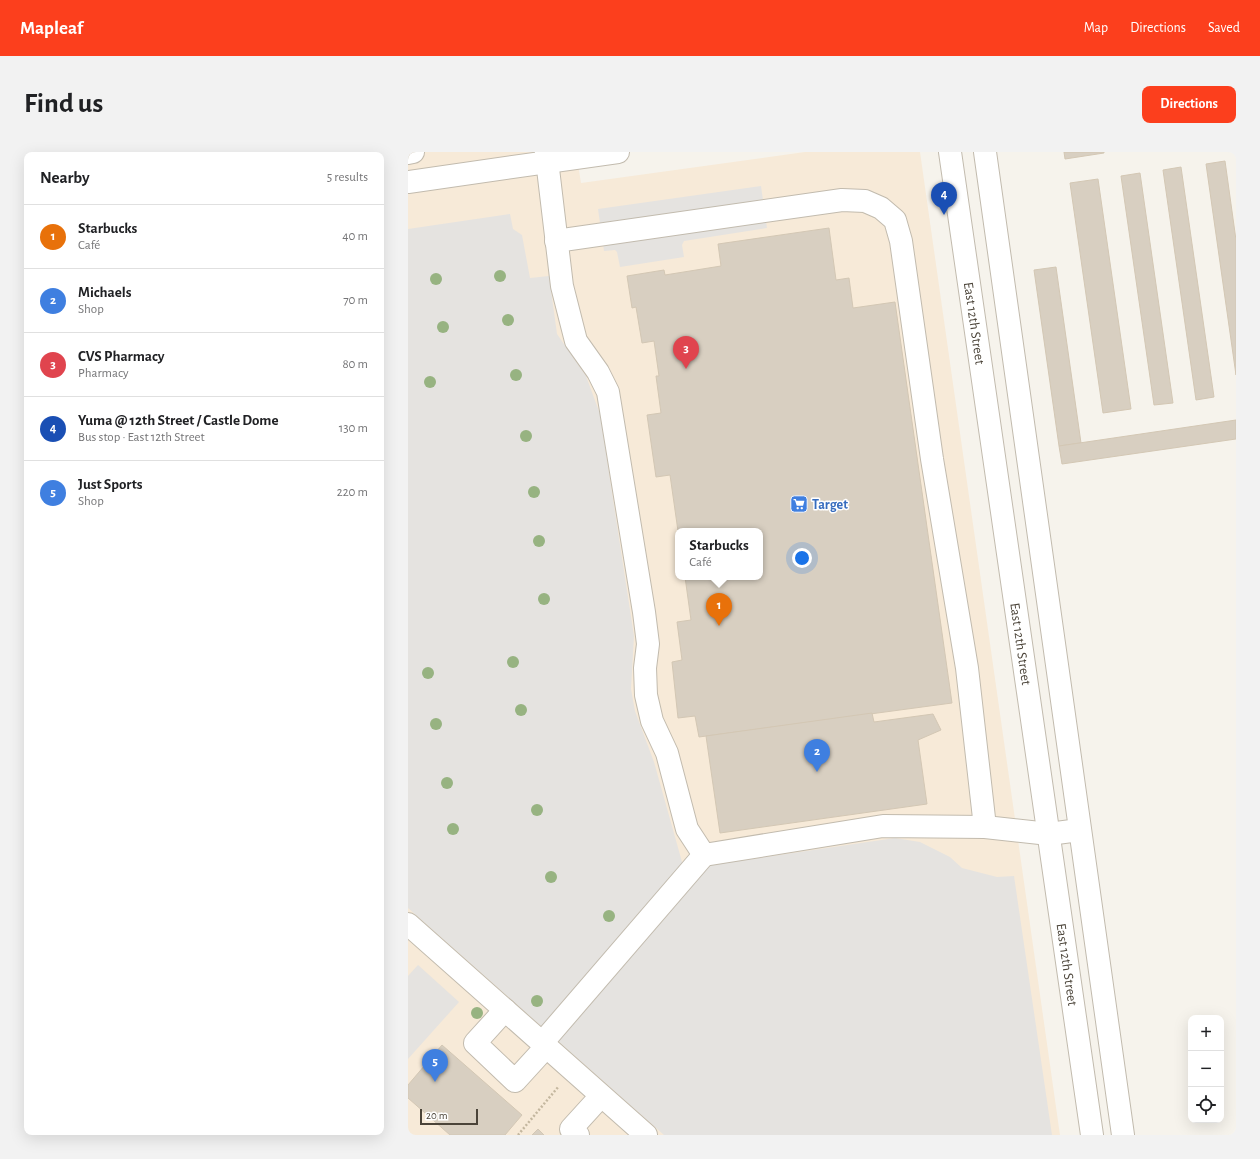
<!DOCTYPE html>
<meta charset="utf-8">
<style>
:root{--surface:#fff;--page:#f2f2f2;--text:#202124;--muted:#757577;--line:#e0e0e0;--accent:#fc3f1d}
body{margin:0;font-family:"Alegreya Sans",sans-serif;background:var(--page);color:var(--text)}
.controls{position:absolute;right:12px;bottom:12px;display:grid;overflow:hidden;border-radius:8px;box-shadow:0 4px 16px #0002}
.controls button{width:36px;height:36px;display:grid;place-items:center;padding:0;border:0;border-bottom:1px solid var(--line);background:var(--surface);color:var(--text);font:20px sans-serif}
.scale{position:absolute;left:12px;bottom:10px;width:58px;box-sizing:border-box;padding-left:4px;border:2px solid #4b4439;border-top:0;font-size:11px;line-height:14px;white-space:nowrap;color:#4b4439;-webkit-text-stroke:3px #fff;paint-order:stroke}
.you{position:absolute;left:394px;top:406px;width:14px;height:14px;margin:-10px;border:3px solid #fff;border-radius:50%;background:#1a73e8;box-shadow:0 0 0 6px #1a73e833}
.badge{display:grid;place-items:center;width:26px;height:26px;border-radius:50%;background:var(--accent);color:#fff;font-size:13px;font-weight:700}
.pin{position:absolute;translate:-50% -33px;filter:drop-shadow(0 1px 2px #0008)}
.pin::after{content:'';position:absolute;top:21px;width:14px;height:12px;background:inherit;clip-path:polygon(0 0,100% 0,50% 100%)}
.popup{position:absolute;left:267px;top:376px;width:88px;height:52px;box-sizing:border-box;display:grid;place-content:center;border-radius:8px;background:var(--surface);filter:drop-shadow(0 1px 3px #0005);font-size:13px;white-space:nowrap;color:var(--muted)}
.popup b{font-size:15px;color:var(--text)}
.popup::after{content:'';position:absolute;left:50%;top:100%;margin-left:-8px;border:8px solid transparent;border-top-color:var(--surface)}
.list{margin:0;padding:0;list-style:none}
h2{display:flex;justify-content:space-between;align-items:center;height:52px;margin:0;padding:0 16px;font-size:17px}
h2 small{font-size:13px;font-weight:400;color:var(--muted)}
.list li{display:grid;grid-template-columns:26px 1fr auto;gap:12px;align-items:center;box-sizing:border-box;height:64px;padding:0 16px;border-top:1px solid var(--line)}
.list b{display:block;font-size:15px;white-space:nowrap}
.list p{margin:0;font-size:13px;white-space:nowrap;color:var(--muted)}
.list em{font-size:13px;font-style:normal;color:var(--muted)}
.icon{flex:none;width:22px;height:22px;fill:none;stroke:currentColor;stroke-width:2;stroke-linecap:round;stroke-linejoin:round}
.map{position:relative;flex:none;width:828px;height:983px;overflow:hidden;border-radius:8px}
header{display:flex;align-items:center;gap:24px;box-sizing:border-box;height:56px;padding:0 20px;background:var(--accent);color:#fff}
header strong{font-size:19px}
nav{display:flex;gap:22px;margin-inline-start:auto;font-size:14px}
.intro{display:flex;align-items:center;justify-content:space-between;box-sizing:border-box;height:96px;padding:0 24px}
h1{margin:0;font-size:28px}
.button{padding:10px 18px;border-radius:8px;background:var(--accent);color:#fff;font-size:14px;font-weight:700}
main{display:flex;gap:24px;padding:0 24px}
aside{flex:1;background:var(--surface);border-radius:8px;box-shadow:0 4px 16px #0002}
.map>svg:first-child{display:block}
</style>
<header>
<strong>Mapleaf</strong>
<nav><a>Map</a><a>Directions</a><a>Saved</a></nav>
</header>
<div class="intro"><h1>Find us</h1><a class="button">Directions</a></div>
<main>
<aside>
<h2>Nearby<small>5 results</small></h2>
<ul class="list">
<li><span class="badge" style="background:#e8710a">1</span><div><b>Starbucks</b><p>Café</p></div><em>40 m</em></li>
<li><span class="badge" style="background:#3f7fe0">2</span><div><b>Michaels</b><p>Shop</p></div><em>70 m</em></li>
<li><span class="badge" style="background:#e0444e">3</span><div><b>CVS Pharmacy</b><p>Pharmacy</p></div><em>80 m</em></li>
<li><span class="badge" style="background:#1a4fb4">4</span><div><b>Yuma @ 12th Street / Castle Dome</b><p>Bus stop · East 12th Street</p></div><em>130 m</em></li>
<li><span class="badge" style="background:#3f7fe0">5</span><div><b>Just Sports</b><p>Shop</p></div><em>220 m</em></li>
</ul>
</aside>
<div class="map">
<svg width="828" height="983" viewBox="0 0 828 983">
<rect width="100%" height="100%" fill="#f6f3ec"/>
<path fill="#f7ead8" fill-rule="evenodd" d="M0,0H168L173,31L397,0H512L652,983H0ZM270,379H352V425H270Z"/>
<g fill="#e5e3e0">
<path d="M353,34L359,76L276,89L274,93L276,105L212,115L209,100L207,98L196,99L190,57Z"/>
<path d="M102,62L105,77L114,83L122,126L141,124L149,182L178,224L192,262L226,484L223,537L227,559L246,610L276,717L487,686L512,690L542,705L554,716L589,725L606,724L644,983H256L0,756V77Z"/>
<path d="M10,813L51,850L0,907V824Z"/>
</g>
<g fill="#d8cfc1" stroke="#d3c7b4">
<path d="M656,0H696V1L657,7Z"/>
<path d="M817,9L828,88V223L798,12Z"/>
<path d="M773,15L806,245L788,248L755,18Z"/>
<path d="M732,21L765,251L746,253L713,24Z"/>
<path d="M690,27L723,257L695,261L662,31Z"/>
<path d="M421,76L428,128L441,126L445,156L487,150L544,551L291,585L287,564L270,566L264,510L274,508L269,470L283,468L277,425H352V379H270L262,323L248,325L239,263L253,261L248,224H251L246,189L234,191L228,155L224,156L219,124L256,118L257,123L313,114L310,92Z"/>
<path d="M648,115L673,291L651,294L626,118Z"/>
<path d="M828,268V287L654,312L651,294Z"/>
<path d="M464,561L466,570L525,562L533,578L510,588L519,652L312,681L298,584Z"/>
<path d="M34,893L114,963L97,983H42L0,946V933Z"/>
<path d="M130,977L136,983H124Z"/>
</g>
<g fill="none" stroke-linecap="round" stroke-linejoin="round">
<defs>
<g id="minor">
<path d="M138,0L154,134L168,189L190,220L200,240L236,460L240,492L237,516L238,543L244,569L259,601L279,677L296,703L475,674L577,675L641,682L671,678"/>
<path id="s1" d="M542,0L684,983"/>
<path d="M577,0L715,983"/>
<path d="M0,1L5,0"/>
<path d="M0,30L210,0"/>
<path d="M148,89L434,48L457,49L473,56L487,68L493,89L524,307L559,516L577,675"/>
<path d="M0,772L238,983"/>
<path d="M97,858L67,891L107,929L138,895"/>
<path d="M134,891L296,703"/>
<path d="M170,983L163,977L193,944"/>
</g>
</defs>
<use href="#minor" stroke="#c2bbae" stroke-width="24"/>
<path stroke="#c4b79f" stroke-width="2.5" stroke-dasharray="2 2" stroke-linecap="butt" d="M110,983L151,934"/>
<use href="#minor" stroke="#fff" stroke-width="22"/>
</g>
<g fill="#97b381">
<circle cx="92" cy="124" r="6"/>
<circle cx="28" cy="127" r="6"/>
<circle cx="100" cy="168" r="6"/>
<circle cx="35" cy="175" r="6"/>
<circle cx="108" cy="223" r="6"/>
<circle cx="22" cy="230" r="6"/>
<circle cx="118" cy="284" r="6"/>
<circle cx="126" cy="340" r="6"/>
<circle cx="131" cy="389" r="6"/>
<circle cx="136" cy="447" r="6"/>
<circle cx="105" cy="510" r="6"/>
<circle cx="20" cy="521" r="6"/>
<circle cx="113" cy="558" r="6"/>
<circle cx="28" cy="572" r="6"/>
<circle cx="39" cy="631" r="6"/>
<circle cx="129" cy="658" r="6"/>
<circle cx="45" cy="677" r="6"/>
<circle cx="143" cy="725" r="6"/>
<circle cx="201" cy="764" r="6"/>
<circle cx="129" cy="849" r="6"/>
<circle cx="69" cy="861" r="6"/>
</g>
<defs>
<symbol id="supermarket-square" viewBox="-11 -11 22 22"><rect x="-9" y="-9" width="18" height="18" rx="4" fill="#3f7fe0" stroke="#fff"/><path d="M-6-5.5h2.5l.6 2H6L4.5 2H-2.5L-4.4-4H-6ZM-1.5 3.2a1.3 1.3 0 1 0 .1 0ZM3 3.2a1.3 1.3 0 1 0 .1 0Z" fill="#fff"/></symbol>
</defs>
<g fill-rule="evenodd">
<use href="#supermarket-square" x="381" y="342" width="20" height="20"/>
</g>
<g text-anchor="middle" stroke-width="3" stroke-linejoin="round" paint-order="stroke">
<g font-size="14" fill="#4b4439" stroke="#fff">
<text dy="5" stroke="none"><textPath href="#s1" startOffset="173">East 12th Street</textPath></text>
<text dy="5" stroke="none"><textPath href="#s1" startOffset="497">East 12th Street</textPath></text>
<text dy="5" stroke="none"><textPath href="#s1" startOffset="821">East 12th Street</textPath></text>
</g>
<g font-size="14" font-weight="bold" fill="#366cbe" stroke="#fff" text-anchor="start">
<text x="404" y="357">Target</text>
</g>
</g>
</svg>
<div class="controls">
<button>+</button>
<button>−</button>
<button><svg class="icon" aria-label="locate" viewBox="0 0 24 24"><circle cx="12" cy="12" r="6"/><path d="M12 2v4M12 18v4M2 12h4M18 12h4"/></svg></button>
</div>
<div class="scale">20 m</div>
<div class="you"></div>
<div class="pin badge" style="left:311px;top:474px;background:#e8710a">1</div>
<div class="popup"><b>Starbucks</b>Café</div>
<div class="pin badge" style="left:409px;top:620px;background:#3f7fe0">2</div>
<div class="pin badge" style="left:278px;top:217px;background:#e0444e">3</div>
<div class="pin badge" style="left:536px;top:63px;background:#1a4fb4">4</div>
<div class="pin badge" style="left:27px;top:930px;background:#3f7fe0">5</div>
</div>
</main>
